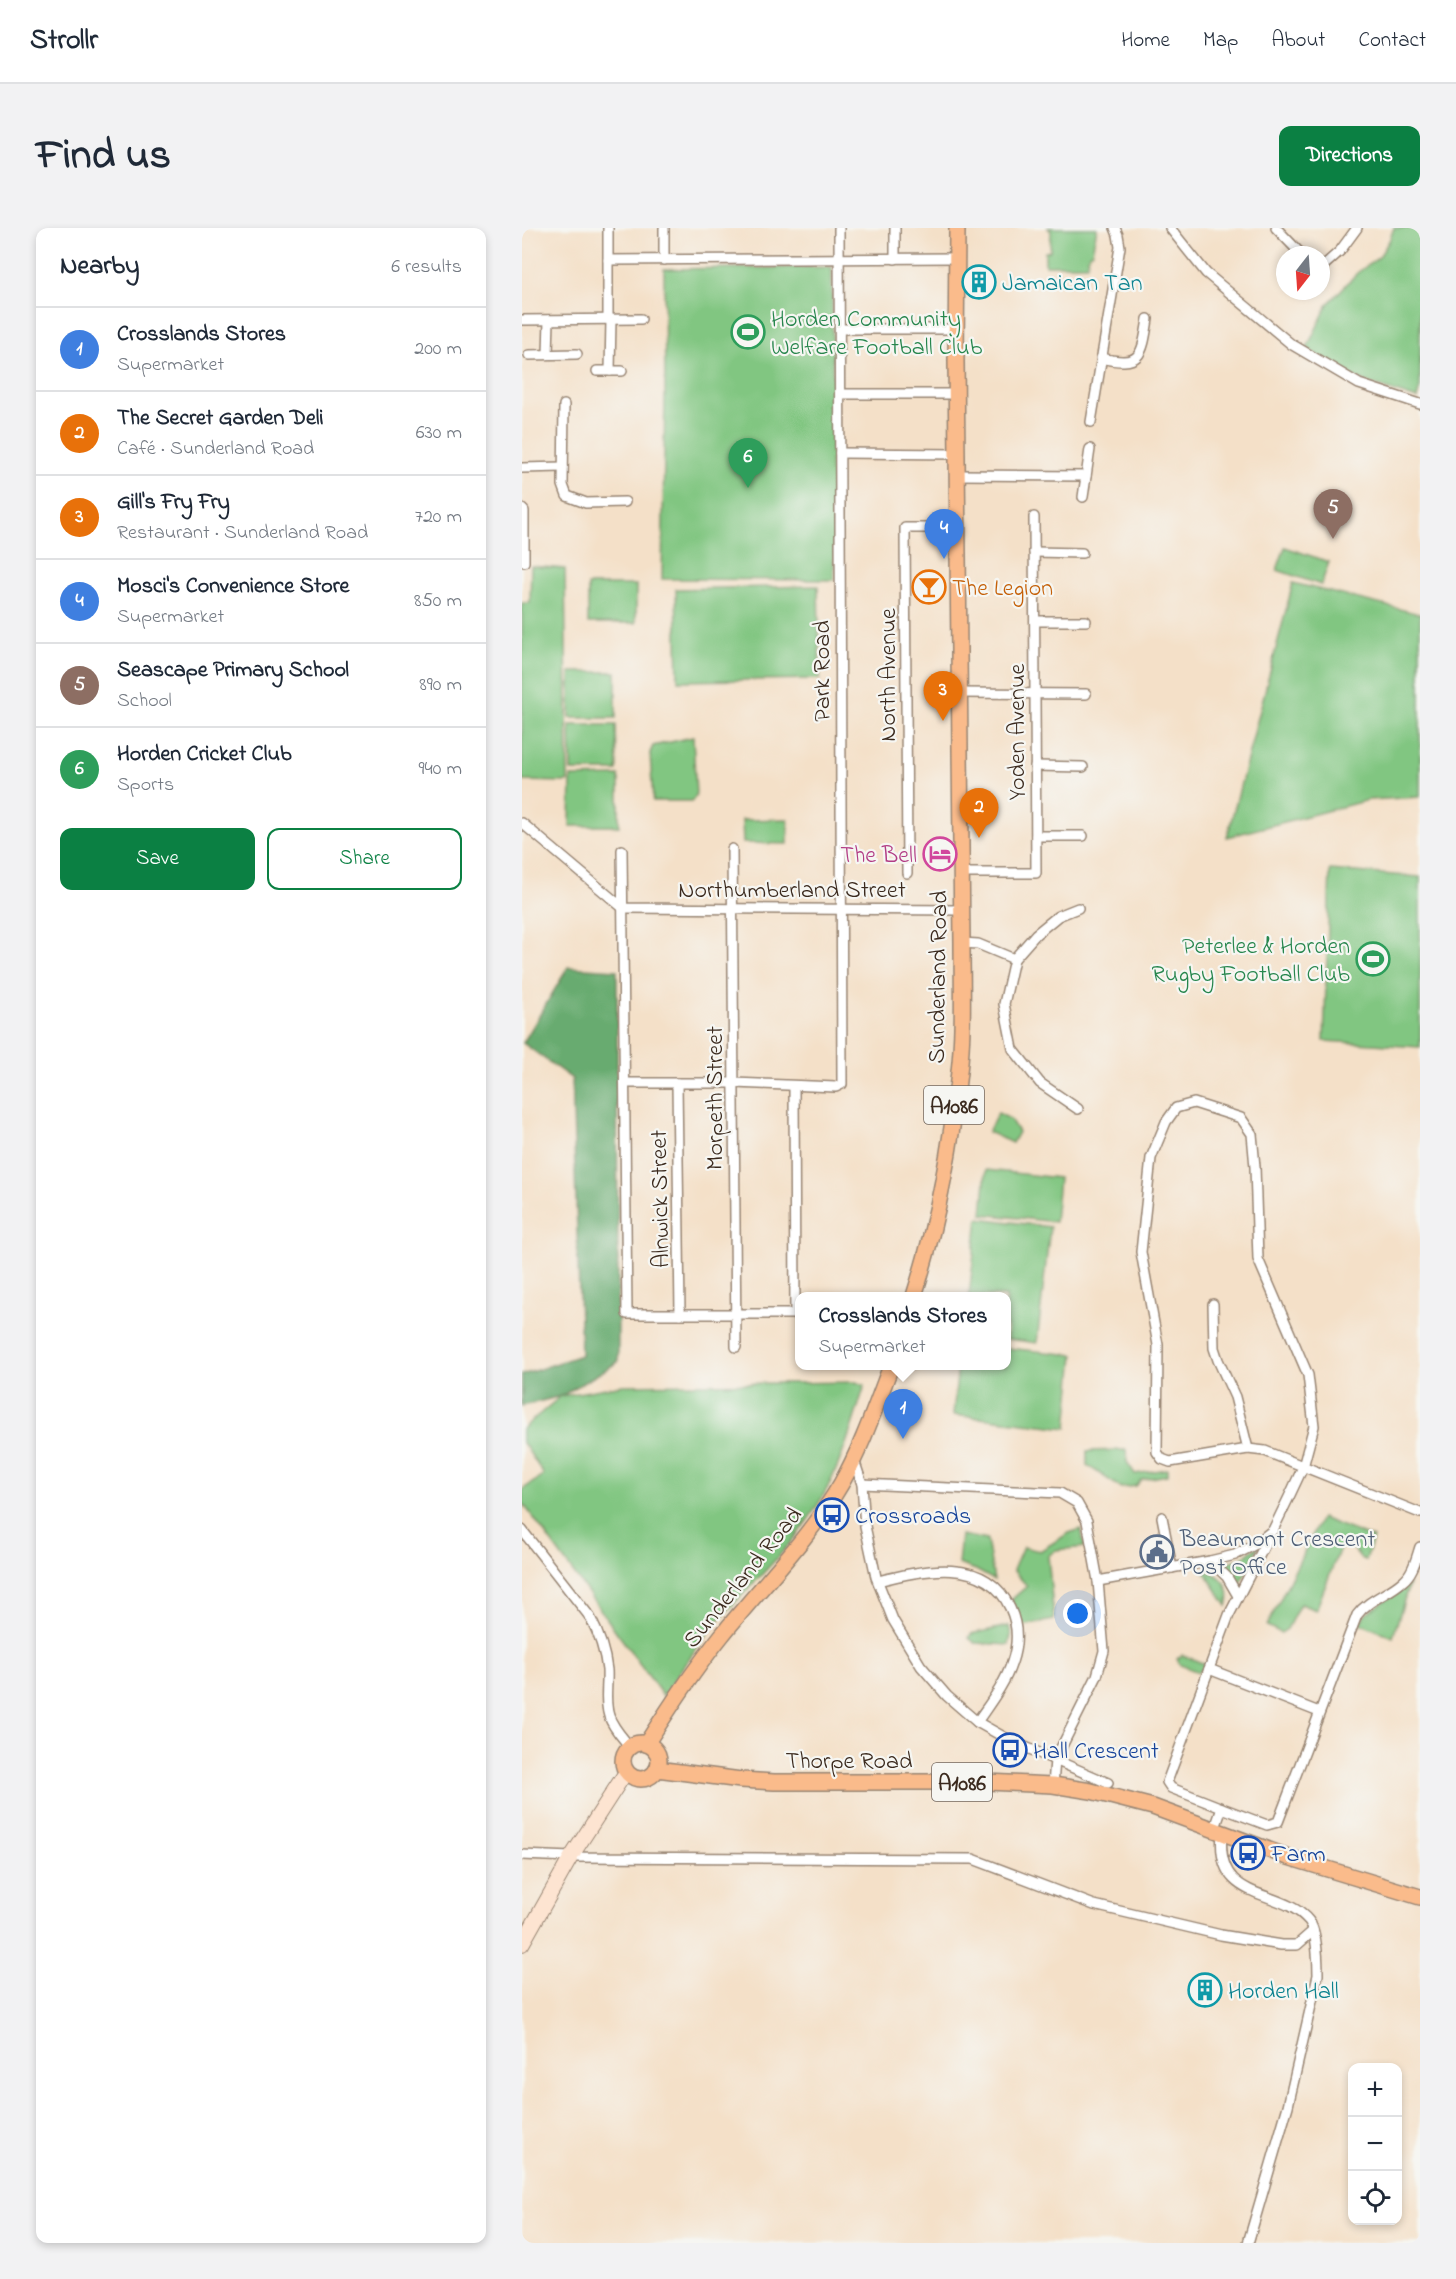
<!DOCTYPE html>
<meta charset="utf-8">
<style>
:root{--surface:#fff;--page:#f2f2f3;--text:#1f2937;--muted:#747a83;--line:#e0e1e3;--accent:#0b8043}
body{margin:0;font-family:"Indie Flower",sans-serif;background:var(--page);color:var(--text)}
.controls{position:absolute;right:18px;bottom:18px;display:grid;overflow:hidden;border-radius:12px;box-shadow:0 3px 9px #0003}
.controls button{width:54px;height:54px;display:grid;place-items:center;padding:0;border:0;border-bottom:2px solid var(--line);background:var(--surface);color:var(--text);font:30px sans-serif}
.compass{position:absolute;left:754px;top:18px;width:54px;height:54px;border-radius:50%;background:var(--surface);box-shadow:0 3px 9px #0003;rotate:197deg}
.you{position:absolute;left:556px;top:1386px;width:21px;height:21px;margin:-15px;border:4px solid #fff;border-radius:50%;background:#1a73e8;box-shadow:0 0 0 9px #1a73e833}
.badge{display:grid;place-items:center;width:39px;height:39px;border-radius:50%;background:var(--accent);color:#fff;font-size:20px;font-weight:700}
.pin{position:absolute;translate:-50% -50px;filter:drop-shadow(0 2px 3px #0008)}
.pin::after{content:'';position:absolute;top:32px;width:21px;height:18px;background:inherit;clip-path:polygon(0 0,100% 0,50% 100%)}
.popup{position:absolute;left:273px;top:1064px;width:216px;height:78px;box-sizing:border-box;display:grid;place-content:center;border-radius:12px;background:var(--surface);filter:drop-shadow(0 2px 4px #0005);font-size:20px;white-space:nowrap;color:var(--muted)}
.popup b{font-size:22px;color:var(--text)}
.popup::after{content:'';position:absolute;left:50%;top:100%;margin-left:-12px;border:12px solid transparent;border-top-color:var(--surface)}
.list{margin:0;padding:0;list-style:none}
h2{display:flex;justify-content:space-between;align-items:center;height:78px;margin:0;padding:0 24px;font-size:26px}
h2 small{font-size:20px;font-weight:400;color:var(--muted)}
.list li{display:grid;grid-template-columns:39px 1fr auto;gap:18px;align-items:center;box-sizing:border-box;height:84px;padding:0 24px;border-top:2px solid var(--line)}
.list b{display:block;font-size:22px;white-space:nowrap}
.list p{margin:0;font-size:20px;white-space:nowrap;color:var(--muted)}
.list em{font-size:20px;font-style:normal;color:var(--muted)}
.actions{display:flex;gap:12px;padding:18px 24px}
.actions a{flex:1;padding:14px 0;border:2px solid var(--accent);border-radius:12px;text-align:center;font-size:21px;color:var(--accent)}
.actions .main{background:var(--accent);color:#fff}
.icon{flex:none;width:33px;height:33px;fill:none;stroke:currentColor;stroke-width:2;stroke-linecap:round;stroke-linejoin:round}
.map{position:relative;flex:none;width:898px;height:2015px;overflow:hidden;border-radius:12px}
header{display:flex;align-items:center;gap:36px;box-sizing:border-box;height:84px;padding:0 30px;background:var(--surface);border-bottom:2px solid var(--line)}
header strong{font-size:28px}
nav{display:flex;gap:33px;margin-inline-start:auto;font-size:21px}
.intro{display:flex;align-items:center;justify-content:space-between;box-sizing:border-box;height:144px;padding:0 36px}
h1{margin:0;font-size:42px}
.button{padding:15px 27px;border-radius:12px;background:var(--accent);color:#fff;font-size:21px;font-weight:700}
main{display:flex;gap:36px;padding:0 36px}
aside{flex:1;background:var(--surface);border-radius:12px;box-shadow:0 3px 9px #0003}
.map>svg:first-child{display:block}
</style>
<header>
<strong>Strollr</strong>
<nav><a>Home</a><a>Map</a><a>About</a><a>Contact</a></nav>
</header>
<div class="intro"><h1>Find us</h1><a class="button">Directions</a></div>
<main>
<aside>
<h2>Nearby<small>6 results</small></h2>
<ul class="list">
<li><span class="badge" style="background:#3f7fe0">1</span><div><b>Crosslands Stores</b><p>Supermarket</p></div><em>200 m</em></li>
<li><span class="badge" style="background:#e8710a">2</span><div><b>The Secret Garden Deli</b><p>Café · Sunderland Road</p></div><em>630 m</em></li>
<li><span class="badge" style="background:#e8710a">3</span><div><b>Gill's Fry Fry</b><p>Restaurant · Sunderland Road</p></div><em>720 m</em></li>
<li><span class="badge" style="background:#3f7fe0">4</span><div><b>Mosci's Convenience Store</b><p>Supermarket</p></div><em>850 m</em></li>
<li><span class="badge" style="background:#8d6e63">5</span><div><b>Seascape Primary School</b><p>School</p></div><em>890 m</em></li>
<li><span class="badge" style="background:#2e9e5b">6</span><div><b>Horden Cricket Club</b><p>Sports</p></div><em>940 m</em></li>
</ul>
<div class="actions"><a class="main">Save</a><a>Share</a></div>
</aside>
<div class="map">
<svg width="898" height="2015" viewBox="0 0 898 2015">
<rect width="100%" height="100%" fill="#f6f6f2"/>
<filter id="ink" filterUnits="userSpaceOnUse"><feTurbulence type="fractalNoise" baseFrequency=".0167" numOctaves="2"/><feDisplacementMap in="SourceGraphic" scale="12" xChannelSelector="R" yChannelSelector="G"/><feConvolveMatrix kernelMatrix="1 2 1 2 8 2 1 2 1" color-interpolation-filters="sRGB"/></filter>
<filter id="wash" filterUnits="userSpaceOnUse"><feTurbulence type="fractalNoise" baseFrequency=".008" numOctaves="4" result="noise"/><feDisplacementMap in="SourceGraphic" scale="24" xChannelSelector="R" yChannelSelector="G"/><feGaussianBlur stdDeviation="1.35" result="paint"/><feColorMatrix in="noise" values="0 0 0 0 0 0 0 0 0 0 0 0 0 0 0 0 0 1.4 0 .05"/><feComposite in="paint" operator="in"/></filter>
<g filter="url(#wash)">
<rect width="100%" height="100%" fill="#f4e0c8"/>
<g fill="#81c681" stroke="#5e7850" stroke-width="1.5">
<path d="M526,0H575L570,24L567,26L565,37H523V24L528,23L529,3Z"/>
<path d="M872,0H898V159L895,171L840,153L814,140L785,120L806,76L835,45L857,29L867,13Z"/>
<path d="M310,39L312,352L140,351L143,166L142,41Z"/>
<path d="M763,319L807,334L799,357L755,342Z"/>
<path d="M9,338L43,341L46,554L0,553V375H8Z"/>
<path d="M771,355L898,386V569L846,572L705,609Z"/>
<rect x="66" y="357" width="48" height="38"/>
<path d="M296,358L298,451L156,453L154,361Z"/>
<rect x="48" y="444" width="46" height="46"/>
<path d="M48,497H94L95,543H49Z"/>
<path d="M171,509L174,568L170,573H131L128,525L131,518Z"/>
<path d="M97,548V598H48L49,549Z"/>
<path d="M266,591V616L221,615L220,592Z"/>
<path d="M808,642L898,649V819L802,813Z"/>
<path d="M476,885L488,891L496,904L490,915L466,904Z"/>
<path d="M464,942L537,950L533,994L460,986Z"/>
<path d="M456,990L528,999L515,1115L485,1111L484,1068H447Z"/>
<path d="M485,1120L552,1127L545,1200L431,1187L436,1138H484Z"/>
<path d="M334,1154L343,1157C331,1194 320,1235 301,1268C275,1315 233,1352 198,1391C177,1415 159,1441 141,1468L0,1274V1262L22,1247L0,1213V1201L39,1168L101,1157Z"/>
<path d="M604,1222L605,1234L613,1246L645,1241V1247L619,1252L614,1258L599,1260L565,1237V1223Z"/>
<path d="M799,1290L851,1310L844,1332L838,1330L826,1314L818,1320L794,1382L778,1376L765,1401L759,1405L745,1398Z"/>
<path d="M559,1301L563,1319L534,1322L526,1328L532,1392L500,1398L489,1372L505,1358L491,1342L501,1319L518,1323L547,1305Z"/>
<path d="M439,1307L465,1312L472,1352L454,1342L436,1336Z"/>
<path d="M737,1317L717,1358L698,1337L720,1330Z"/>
<path d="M682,1343C700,1345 711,1360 705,1378Z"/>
<path d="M887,1356L871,1409L837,1395L844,1386Z"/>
<path d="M487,1398L489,1407L487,1417L453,1415L447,1410L449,1406Z"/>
<path d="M660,1427L683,1436L682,1440L676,1444L658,1437L655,1431Z"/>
</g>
<path fill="#68ab6f" stroke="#526a46" stroke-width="1.5" d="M46,739L95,742L96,1134L39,1168L0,1178V1147L59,1127L50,851L1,815Z"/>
</g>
<g filter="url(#ink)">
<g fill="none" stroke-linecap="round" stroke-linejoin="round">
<defs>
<g id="street">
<path d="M142,0V32"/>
<path d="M648,0L684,45L769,116L837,156L898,176"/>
<path d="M754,0L780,27"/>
<path d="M373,31V0"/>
<path d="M86,32L435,30"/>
<path d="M799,40L818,23L835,0"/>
<path d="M86,91V0"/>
<path d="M89,91L88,143H100"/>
<path d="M0,92L119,91"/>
<path d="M318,101H434"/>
<path d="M26,126L27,92"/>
<path d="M7,127L55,126"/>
<path d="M579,130C619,139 620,129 626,91"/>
<path d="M75,143H88"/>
<path d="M318,166H435"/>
<path d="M42,177L41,257L45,268L64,275L103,274"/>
<path d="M569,194L598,19L596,7L593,0"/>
<path d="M318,225L435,226"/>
<path d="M0,240L41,239"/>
<path d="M436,247L564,248"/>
<path d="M561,269L568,221"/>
<path d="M0,281L2,283V334"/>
<path d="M512,324L560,325"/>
<path d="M513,393H564"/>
<path d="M437,465L564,466"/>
<path d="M513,538L561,539"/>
<path d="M0,595L101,680L439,682"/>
<path d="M514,608H561"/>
<path d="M210,621L214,1119"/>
<path d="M100,622L105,1086H278"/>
<path d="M385,645L383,300H436"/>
<path d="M439,645H514L512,289"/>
<path d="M556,680L536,688L514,706L492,731L482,776L491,821L518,855L556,881"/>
<path d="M440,715L456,716L492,731"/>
<path d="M103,855H212L314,859L320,856L317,0"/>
<path d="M155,855L158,1086"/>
<path d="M272,858L273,1086"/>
<path d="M691,1076L692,1120L696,1132L713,1169L726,1221"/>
<path d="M332,1232L340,1256L343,1298L354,1349L371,1392L399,1438L425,1468L455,1494L487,1512L586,1555"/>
<path d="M340,1256L538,1265L555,1275L565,1293L576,1353L582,1423L575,1448L533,1532L531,1557"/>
<path d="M640,1289L650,1340"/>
<path d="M0,1302L68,1389C77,1406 83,1423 85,1442C86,1458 82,1473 87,1488C91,1500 100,1509 108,1519"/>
<path d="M688,1333L705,1349L716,1368"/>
<path d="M356,1353C400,1342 464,1327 488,1380C496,1397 496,1416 490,1434C483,1456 468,1475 455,1494"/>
<path d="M576,1353L688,1333L713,1327L732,1317L751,1302L767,1269L781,1239L792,1198L786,1147L736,1031L733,939L730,906L719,890L672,875L654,880L644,894L629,930L619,1024L636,1117L635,1224L640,1231L648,1234L726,1221L743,1223L898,1285"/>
<path d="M687,1441L797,1484"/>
<path d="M700,1580L649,1560L645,1554L707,1387L748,1307"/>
<path d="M692,1603L700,1580L745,1597L756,1594L835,1387C847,1371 867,1366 881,1353C891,1345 894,1331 898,1319"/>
<path d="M700,1606C693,1677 758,1658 787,1693C795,1703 796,1734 796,1747L766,1878L726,2015"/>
<path d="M0,1627L49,1629L451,1631L572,1677L699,1707L759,1717H775L791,1703"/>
</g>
<path id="secondary" d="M0,1716L49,1629L104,1544"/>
<g id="primary">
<path d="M392,1068C415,996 429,919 437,844C442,801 440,758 440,715L434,133L435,0"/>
<circle cx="119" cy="1533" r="18"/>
<path d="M124,1516C148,1479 172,1442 200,1407C240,1357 286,1312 319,1256C340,1219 354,1177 369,1138"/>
<path d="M135,1541L219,1552L252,1554H465L531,1557L569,1563L631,1579L766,1629L898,1669"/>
</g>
</defs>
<use href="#street" stroke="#988573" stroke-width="12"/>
<use href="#secondary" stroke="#988573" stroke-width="16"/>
<use href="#primary" stroke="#988573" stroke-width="18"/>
<use href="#street" stroke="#fff" stroke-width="9"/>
<use href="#secondary" stroke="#fde4d1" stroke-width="14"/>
<use href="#primary" stroke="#fabb8b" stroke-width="15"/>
</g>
</g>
<defs>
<symbol id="building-ring" viewBox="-11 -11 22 22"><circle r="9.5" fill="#f6f6f2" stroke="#0f9aa8" stroke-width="1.5"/><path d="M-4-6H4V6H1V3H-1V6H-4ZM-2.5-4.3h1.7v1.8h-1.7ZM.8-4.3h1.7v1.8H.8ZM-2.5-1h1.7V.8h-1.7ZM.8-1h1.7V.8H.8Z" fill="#0f9aa8"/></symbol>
<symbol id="stadium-ring" viewBox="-11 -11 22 22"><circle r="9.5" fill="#f6f6f2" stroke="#2e9e5b" stroke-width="1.5"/><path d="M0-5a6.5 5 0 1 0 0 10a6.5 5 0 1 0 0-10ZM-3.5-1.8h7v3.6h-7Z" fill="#2e9e5b"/></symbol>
<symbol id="bar-ring" viewBox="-11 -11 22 22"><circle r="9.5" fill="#f6f6f2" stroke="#e8710a" stroke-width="1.5"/><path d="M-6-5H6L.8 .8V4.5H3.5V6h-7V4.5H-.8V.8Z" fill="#e8710a"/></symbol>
<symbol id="hotel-ring" viewBox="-11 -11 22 22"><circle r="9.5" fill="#f6f6f2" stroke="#d1479c" stroke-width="1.5"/><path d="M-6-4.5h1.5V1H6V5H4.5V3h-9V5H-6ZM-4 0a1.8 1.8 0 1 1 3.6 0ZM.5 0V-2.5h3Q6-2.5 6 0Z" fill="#d1479c"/></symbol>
<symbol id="bus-ring" viewBox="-11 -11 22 22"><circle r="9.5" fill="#f6f6f2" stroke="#1a4fb4" stroke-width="1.5"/><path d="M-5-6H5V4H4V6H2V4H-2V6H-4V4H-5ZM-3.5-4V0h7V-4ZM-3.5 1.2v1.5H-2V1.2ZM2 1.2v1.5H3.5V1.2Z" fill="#1a4fb4"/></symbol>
<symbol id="civic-ring" viewBox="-11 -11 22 22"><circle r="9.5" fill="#f6f6f2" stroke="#5c6f8a" stroke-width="1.5"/><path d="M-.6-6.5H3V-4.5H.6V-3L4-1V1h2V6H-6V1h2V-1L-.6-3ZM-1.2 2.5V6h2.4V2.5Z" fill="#5c6f8a"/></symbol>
</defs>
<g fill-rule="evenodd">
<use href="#building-ring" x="438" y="35" width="38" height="38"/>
<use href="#stadium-ring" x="207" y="85" width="38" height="38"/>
<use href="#bar-ring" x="388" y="340" width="38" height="38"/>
<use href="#hotel-ring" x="399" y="607" width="38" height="38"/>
<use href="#stadium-ring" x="832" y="712" width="38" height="38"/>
<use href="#bus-ring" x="291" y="1268" width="38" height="38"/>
<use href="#civic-ring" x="616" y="1305" width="38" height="38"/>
<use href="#bus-ring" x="469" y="1503" width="38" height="38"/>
<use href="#bus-ring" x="707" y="1606" width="38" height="38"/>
<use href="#building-ring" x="664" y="1743" width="38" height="38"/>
</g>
<g text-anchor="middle" stroke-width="4.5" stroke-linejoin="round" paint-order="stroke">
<g fill="#f6f6f2" stroke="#73675e" stroke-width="1.5">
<rect x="402" y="858" width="60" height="38" rx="4.5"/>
<rect x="410" y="1535" width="60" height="38" rx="4.5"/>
</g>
<g font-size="22" font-weight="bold" fill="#3b2a1e">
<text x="432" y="885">A1086</text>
<text x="440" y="1562">A1086</text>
</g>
<g font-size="24" fill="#0d838f" stroke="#f6f6f2" text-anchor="start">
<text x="480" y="62">Jamaican Tan</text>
<text x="706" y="1770">Horden Hall</text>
</g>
<g font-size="24" fill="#27864d" stroke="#f6f6f2" text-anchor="start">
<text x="249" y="98">Horden Community<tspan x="249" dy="28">Welfare Football Club</tspan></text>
<text x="828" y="725" text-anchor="end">Peterlee &amp; Horden<tspan x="828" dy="28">Rugby Football Club</tspan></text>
</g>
<g font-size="24" fill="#c56008" stroke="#f6f6f2" text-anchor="start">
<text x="430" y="367">The Legion</text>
</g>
<g font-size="24" fill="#3b2a1e" stroke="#f6f6f2">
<text transform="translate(299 443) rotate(-90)" y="8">Park Road</text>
<text transform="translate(365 447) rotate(-90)" y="8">North Avenue</text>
<text transform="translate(494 504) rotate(-90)" y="8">Yoden Avenue</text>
<text x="270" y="669">Northumberland Street</text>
<text transform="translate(415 749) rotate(-89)" y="8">Sunderland Road</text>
<text transform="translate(192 870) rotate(-90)" y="8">Morpeth Street</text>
<text transform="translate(137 971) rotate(-91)" y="8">Alnwick Street</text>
<text transform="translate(220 1349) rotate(-51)" y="8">Sunderland Road</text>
<text x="327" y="1540">Thorpe Road</text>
</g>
<g font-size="24" fill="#b23c85" stroke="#f6f6f2" text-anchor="end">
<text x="395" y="634">The Bell</text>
</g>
<g font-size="24" fill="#164399" stroke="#f6f6f2" text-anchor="start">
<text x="333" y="1295">Crossroads</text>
<text x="511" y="1530">Hall Crescent</text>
<text x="749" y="1633">Farm</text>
</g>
<g font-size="24" fill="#4e5e75" stroke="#f6f6f2" text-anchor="start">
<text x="658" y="1318">Beaumont Crescent<tspan x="658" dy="28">Post Office</tspan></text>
</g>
</g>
</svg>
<div class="controls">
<button>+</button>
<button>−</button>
<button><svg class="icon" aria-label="locate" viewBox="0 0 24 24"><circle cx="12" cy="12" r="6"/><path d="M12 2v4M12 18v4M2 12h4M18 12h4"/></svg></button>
</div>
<svg class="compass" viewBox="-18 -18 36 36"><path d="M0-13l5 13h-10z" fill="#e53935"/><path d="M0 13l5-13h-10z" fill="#747a83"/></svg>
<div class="you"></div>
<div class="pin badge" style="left:381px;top:1211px;background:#3f7fe0">1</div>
<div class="popup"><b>Crosslands Stores</b>Supermarket</div>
<div class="pin badge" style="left:457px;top:610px;background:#e8710a">2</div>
<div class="pin badge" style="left:421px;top:493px;background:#e8710a">3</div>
<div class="pin badge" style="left:422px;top:331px;background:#3f7fe0">4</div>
<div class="pin badge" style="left:811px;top:311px;background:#8d6e63">5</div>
<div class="pin badge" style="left:226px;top:260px;background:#2e9e5b">6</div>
</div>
</main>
